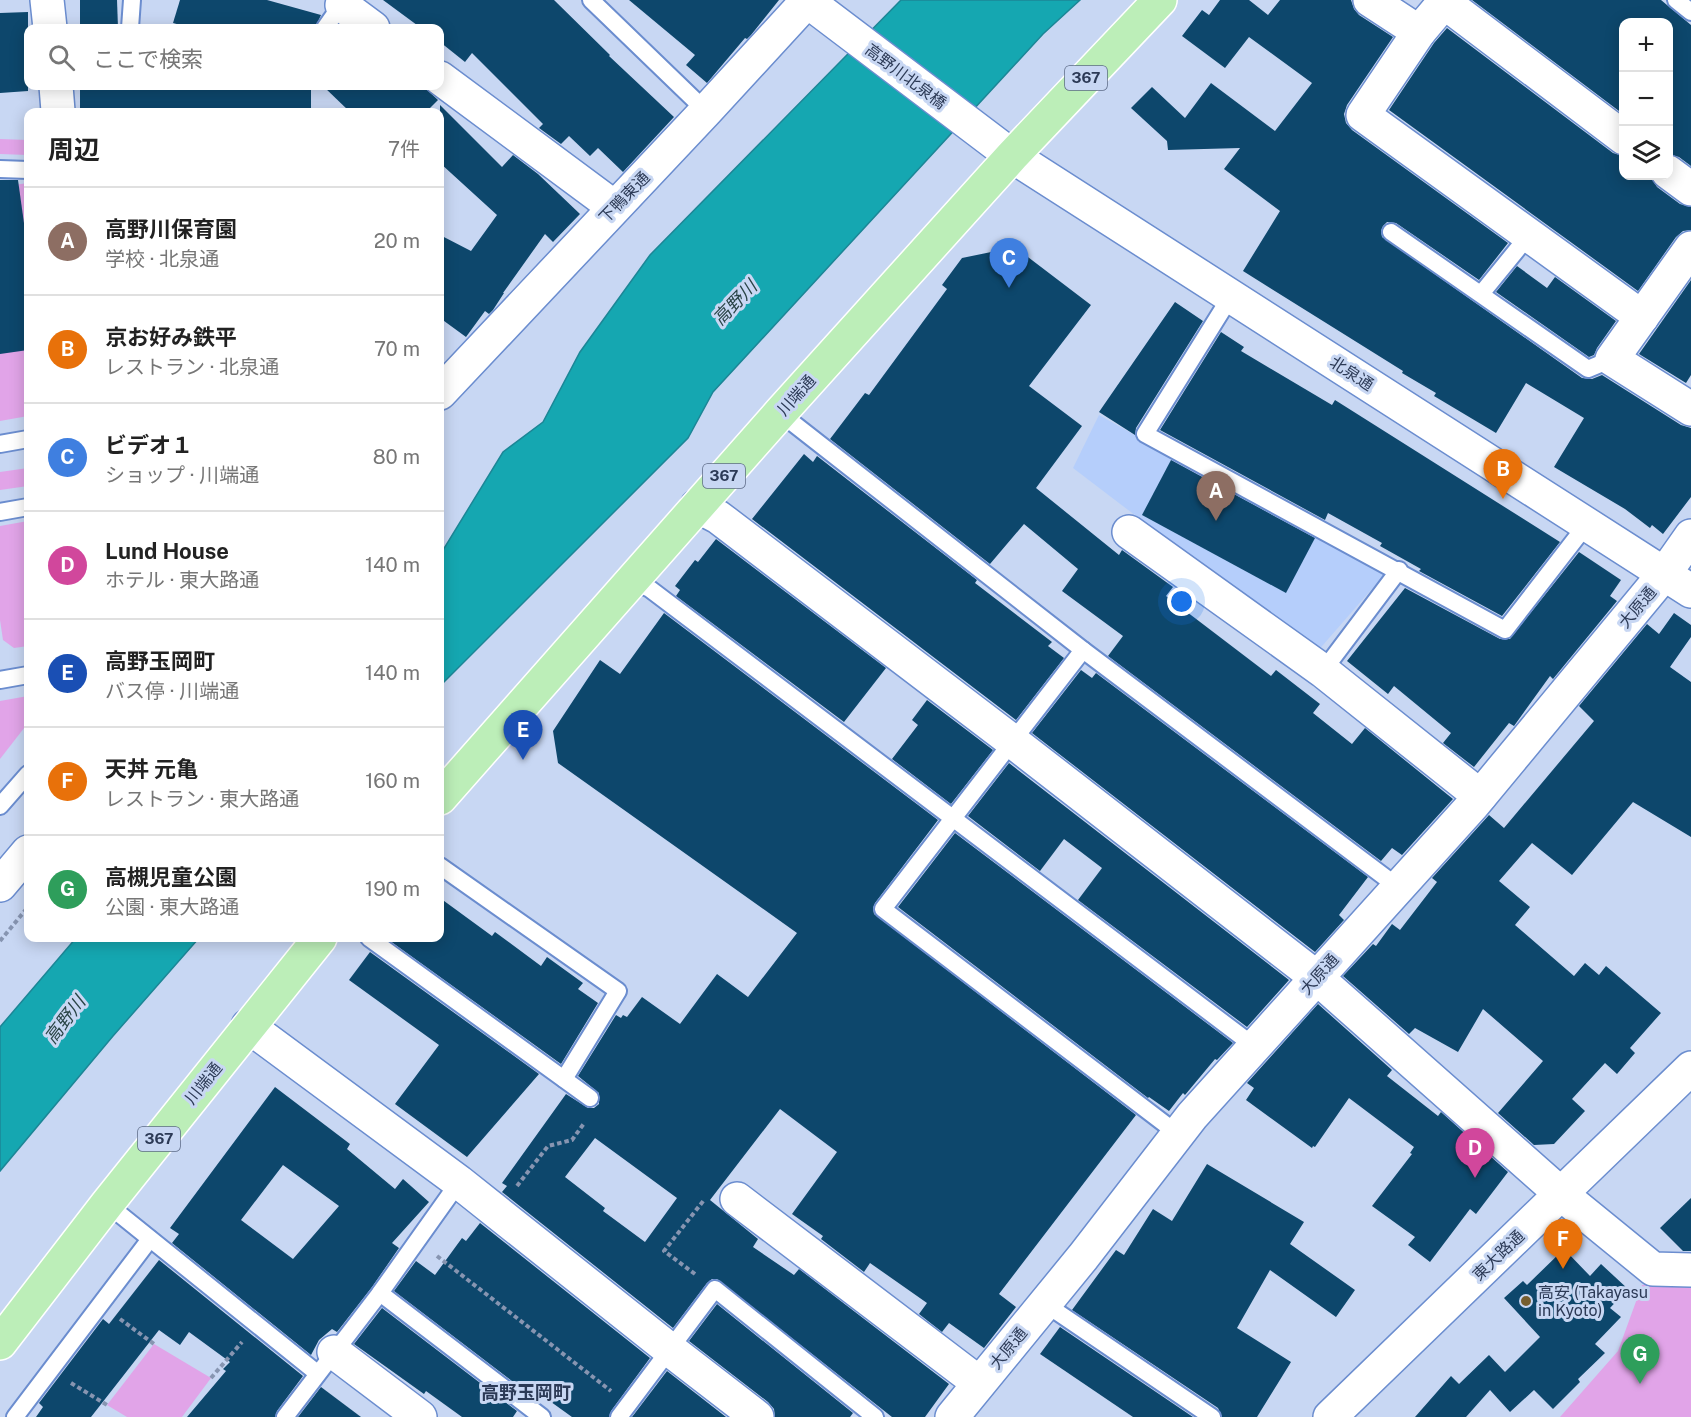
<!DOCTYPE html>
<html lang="ja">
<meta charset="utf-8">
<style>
:root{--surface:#fff;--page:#f2f2f2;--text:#222;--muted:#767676;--line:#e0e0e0;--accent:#765e2f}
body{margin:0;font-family:"Public Sans","Noto Sans JP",sans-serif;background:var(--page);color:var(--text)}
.controls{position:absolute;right:18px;top:18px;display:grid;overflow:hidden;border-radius:12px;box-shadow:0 3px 15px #0003}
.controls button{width:54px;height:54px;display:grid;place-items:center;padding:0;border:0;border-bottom:2px solid var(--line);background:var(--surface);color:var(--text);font:30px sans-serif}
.you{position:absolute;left:1182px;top:602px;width:21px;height:21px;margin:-15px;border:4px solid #fff;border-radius:50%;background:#1a73e8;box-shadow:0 0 0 9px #1a73e833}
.badge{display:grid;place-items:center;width:39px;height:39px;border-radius:50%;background:var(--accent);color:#fff;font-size:20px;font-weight:700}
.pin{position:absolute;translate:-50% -50px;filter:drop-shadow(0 2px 3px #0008)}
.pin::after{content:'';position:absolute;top:32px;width:21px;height:18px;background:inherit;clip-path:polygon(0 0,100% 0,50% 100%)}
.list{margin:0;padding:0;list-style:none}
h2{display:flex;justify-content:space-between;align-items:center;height:78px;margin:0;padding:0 24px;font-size:26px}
h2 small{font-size:20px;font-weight:400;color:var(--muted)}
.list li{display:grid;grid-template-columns:39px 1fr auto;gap:18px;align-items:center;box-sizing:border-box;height:108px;padding:0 24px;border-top:2px solid var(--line)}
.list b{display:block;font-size:22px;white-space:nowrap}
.list p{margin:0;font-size:20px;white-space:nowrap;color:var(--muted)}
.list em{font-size:20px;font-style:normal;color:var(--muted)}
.icon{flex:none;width:33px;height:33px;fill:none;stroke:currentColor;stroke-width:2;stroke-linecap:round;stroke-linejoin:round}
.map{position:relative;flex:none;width:1691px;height:1417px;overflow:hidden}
.search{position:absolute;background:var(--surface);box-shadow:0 3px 15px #0003;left:24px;top:24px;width:420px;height:66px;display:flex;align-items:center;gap:15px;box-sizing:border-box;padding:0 21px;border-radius:12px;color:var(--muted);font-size:22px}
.panel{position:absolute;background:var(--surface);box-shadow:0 3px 15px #0003;left:24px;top:108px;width:420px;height:834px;border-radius:12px}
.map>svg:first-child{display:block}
</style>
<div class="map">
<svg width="1691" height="1417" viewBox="0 0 1691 1417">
<rect width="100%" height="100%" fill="#c8d7f3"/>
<path fill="#b5cefb" d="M1099,415L1384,575L1316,653L1073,468Z"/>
<g fill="#e1a4e8">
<path d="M0,139L28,140V155L0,154Z"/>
<path d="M28,183V416L0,421V187Z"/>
<path d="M28,468V486L0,490V472Z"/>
<path d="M28,521V646L14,648L3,640L0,620V526Z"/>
<path d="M28,696V723L0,759V701Z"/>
<path d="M1642,1285L1691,1287V1417H1560L1618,1351Z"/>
<path d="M154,1344L211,1378L182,1417H127L107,1405Z"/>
</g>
<g fill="#15a7b1" stroke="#1c8696" stroke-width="1.5">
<path d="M901,0H1080L1043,34L713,392L688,438L440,686V555L503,452L543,422L580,352L650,255Z"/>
<path d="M76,938H199L113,1036L0,1171V1027Z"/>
</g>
<g fill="#0d476c" fill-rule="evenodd">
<path d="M80,0H117L118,28H80Z"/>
<path d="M180,0H267L321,15L315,28H191L173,23Z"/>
<path d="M383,0H554L610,55L609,56L674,117L623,172L598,148L590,156L569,136L561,144L539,128L543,124L472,53L465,62L440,42V28H421Z"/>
<path d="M629,0H779L751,35L747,39L745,38L707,83L686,65L695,55Z"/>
<path d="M1220,0H1249L1268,15L1280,0H1351L1354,9L1359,15L1393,37L1347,105L1344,114L1346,123L1352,130L1508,243L1479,280L1396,223L1387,222L1383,226L1381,231L1382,237L1582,378L1592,379L1602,375L1681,425L1691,428V497L1663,534L1652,525L1650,528L1625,509L1554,467L1584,418L1526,383L1496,433L1434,396L1436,393L1402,373L1403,371L1243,271L1280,211L1224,169L1240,148L1168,150L1167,141L1131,108L1152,87L1185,118L1211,83L1275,131L1312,83L1249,37L1225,68L1182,36L1202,10L1209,15Z"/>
<path d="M1472,0H1661L1691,25V166L1679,157L1668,154V22H1623V114Z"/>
<path d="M28,12V91L0,93V13Z"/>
<path d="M1447,28L1613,153L1623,156V176H1650L1657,187L1680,204L1691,207V230L1683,231L1676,237L1638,291L1389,110L1434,43Z"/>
<rect x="80" y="86" width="231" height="26"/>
<path d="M323,86H423L438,100L426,112H350Z"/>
<path d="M440,105L502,167L513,155L538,174L580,214L553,242L545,234L503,293H504L493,310L489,314L485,311L466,337L440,318V235L471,251L497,215L440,163Z"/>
<path d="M0,180H18L28,252V350L0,354Z"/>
<path d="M1001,250L1013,260L1020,251L1091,305L1029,386L1082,426L1036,488L1119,555L1122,550L1173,587L1166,596L1271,676L1276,670L1320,704L1313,713L1352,744L1365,728L1453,799L1402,855L1392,848L1381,861L1108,656L1123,636L1062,591L1078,569L1024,524L990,564L830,439L865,393L869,395L947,289L942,285L962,258Z"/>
<path d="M1517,266L1547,288L1555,277L1616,321L1597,348L1594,355L1589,357L1496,292Z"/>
<path d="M1691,280V375L1686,383L1639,354Z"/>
<path d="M1175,302L1203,321L1136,428L1135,435L1099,412Z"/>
<path d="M1221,332L1244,347L1241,351L1332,405L1335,400L1560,542L1502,616L1419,571L1421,569L1380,546L1382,543L1328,513L1325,520L1160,430Z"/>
<path d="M804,454L813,462L817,456L977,580L975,583L1052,642L1048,646L1064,658L1016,720L752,519Z"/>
<path d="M1171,460L1315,538L1286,593L1142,515Z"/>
<path d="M716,539L886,668L844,722L676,596L680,590L675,586L695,560L698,562Z"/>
<path d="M1579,552L1621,580L1610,596L1617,601L1553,679L1550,676L1514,726L1509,723L1474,767L1443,743L1451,733L1394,686L1388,694L1347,661L1405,588L1500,639H1510Z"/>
<path d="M664,613L938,820L875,903L873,908L874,914L1136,1115L999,1294L1016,1307L984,1348L949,1323L942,1332L919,1314L927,1303L870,1263L864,1272L821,1239L823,1236L792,1214L837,1152L780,1109L710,1200L758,1239L753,1247L794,1275L799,1269L949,1384L925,1417H892L717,1279H712L707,1283L673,1328L502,1192L507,1186L502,1183L566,1094L588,1108H594L599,1104V1093L578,1076L616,1015L621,1018L623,1015L627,1017L642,997L680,1024L717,974L748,997L797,933L558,763L553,731L600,660L620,674ZM595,1138L677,1198L645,1242L603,1211L605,1208L565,1177Z"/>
<path d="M1674,613L1691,625V637L1670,667L1691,682V837L1633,802L1572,875L1532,843L1499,881L1530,907L1515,925L1574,976L1585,963L1599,975L1606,966L1661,1013L1630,1048L1635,1053L1617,1074L1605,1063L1572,1099L1585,1111L1554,1144L1534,1145L1498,1113L1543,1061L1483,1009L1458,1052L1415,1028L1409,1034L1343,976L1373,944L1376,946L1392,924L1400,930L1437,882L1432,878L1489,815L1504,828L1594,721L1579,706L1647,624L1659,634Z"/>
<path d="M1081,670L1092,678L1096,673L1368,877L1339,915L1344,920L1315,952L1032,733Z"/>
<path d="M927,700L993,750L951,804L892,759L918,725L912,720Z"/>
<path d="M1009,763L1289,980L1247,1027L1078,900L1102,868L1064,839L1040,871L968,816Z"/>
<path d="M955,833L1233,1043L1217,1060L1215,1059L1185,1095L1183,1093L1169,1111L1149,1097L1148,1098L898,907Z"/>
<path d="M440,898L492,936L495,932L541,966L547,957L583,983L578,989L598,1003L561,1064L386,938H440Z"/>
<path d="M370,952L539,1074L467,1157L395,1104L439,1045L349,980Z"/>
<path d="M1318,1004L1392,1070L1387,1076L1438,1116L1441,1112L1508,1172L1476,1214L1470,1209L1430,1262L1408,1245L1415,1237L1372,1206L1412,1154L1410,1153L1414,1147L1349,1098L1315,1147L1313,1146L1312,1148L1246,1100L1254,1088L1247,1083Z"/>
<path d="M275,1087L350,1144L347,1149L395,1189L403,1179L429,1202L392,1243L399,1248L372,1287L337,1332L332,1329L319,1340L311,1355L172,1243L179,1234L170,1228ZM283,1165L339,1206L293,1259L241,1220Z"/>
<path d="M1207,1164L1304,1222L1290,1244L1355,1290L1336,1317L1270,1270L1237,1328L1291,1362L1257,1417H1222L1218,1408L1072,1310L1116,1250L1124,1255L1153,1209L1172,1221Z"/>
<path d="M1691,1198V1251H1683L1660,1228Z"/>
<path d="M480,1223L650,1358L611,1411L609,1417H572L533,1389L529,1394L394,1291L416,1261L435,1275L462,1238L466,1241Z"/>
<path d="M1564,1249L1590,1276L1601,1264L1628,1289L1610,1308L1621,1317L1595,1344L1605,1353L1578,1379L1580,1382L1553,1409L1534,1390L1510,1412L1490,1390L1466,1417H1415L1451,1376L1459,1384L1489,1355L1505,1372L1540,1337L1504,1298L1523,1281L1527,1285Z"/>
<path d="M159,1260L303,1376L277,1411L275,1417H187L226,1371L223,1369L230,1362L189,1332L180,1345L159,1330L91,1417H36L43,1407L39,1403L103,1319L109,1324Z"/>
<path d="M717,1304L853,1413L850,1417H775L774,1409L768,1402L689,1341Z"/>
<path d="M382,1308L517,1411L513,1417H462L426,1391L424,1394L354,1344Z"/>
<path d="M1060,1327L1193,1417H1133L1040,1354Z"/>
<path d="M667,1371L726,1417H632Z"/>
<path d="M321,1387L361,1417H298Z"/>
</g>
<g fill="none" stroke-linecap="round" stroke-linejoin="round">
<defs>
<g id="service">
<path d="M591,0L706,111"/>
<path d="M1676,0L1691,12"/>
<path d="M130,28L132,0"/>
<path d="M325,28L344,1"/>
<path d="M0,169L28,170"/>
<path d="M1391,232L1588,369L1612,359"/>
<path d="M1481,294L1529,235"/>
<path d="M1231,296L1145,434L1505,630L1587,524"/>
<path d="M780,413L1083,650L1398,887"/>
<path d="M0,444L28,439"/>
<path d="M0,512L28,507"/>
<path d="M631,580L650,589L1254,1046"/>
<path d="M1083,650L883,909L1178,1134"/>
<path d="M1323,671L1399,570"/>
<path d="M0,680L28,675"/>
<path d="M0,806L28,774"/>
<path d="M440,866L618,991L564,1079"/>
<path d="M369,938L590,1098"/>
<path d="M107,1204L317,1373"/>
<path d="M380,1293L542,1417"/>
<path d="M1044,1303L1212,1417"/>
<path d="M15,1417L150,1239"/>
<path d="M285,1417L380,1293L459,1182"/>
<path d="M619,1417L715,1289L875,1417"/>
</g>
<g id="minor">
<path d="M47,0L50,28"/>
<path d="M1370,0L1419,32"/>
<path d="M1446,0L1419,32L1363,115L1642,317"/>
<path d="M1444,2L1624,138"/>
<path d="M342,5L373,28"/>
<path d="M440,78L614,207"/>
<path d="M56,86L58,111"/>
<path d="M1668,172L1691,189"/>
<path d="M1691,248L1612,359L1691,409"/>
<path d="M440,393L706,111L808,0"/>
<path d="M697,506L718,517L1012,741L1316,977L1561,1194L1653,1269L1691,1270"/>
<path d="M1129,532L1323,671L1480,796"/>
<path d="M0,885L28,852"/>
<path d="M248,1026L459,1182L669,1349L757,1417"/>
<path d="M737,1199L979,1383"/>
<path d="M334,1352L420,1417"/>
<path d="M952,1417L1083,1257L1192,1116L1472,806L1665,573L1691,536"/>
</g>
<g id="tertiary">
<path d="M806,0L1012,156L1691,591"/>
<path d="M1330,1417L1691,1068"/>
</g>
<g id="trunk">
<path d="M440,798L780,413L1012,156L1160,0"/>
<path d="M0,1343L107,1204L320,938"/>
</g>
</defs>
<use href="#service" stroke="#6b8dcf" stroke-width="20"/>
<use href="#minor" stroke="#6b8dcf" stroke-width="36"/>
<use href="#tertiary" stroke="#6b8dcf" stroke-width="36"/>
<use href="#trunk" stroke="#fff" stroke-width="36"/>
<g stroke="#8795b1" stroke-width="4" stroke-dasharray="4.5 3" stroke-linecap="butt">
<path d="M0,941L28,907"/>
<path d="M517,1186L548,1146L572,1140L585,1122"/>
<path d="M437,1256L611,1391"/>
<path d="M695,1274L664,1251L704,1200"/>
<path d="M120,1319L154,1344"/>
<path d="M211,1378L242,1342"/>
<path d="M71,1383L107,1405"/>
</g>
<use href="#service" stroke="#fff" stroke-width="16"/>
<use href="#minor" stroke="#fff" stroke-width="33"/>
<use href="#tertiary" stroke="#fff" stroke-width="33"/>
<use href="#trunk" stroke="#bceeb8" stroke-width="33"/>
</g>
<circle fill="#765e2f" stroke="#c8d7f3" stroke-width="2" cx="1526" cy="1301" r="6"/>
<g text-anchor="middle" stroke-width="6" stroke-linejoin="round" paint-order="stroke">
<g fill="#c8d7f3" stroke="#5b6985" stroke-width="1.5">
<rect x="1065" y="66" width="42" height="24" rx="4.5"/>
<rect x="703" y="464" width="42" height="24" rx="4.5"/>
<rect x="138" y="1127" width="42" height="24" rx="4.5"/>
</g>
<g font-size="15" font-weight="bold" fill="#2c3a56">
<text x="1086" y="83">367</text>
<text x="724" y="481">367</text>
<text x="159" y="1144">367</text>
</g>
<g font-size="16" fill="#2c3a56" stroke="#c8d7f3">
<text transform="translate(906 76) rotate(37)" y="6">高野川北泉橋</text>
<text transform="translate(624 197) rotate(-46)" y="6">下鴨東通</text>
<text transform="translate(1352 373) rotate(33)" y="6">北泉通</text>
<text transform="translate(796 395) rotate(-48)" y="6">川端通</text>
<text transform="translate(1637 607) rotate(-50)" y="6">大原通</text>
<text transform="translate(1319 974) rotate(-48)" y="6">大原通</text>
<text transform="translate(203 1083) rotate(-51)" y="6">川端通</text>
<text transform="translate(1498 1255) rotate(-44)" y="6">東大路通</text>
<text transform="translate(1008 1348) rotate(-51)" y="6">大原通</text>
</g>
<g font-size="16" fill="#2c3a56" stroke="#c8d7f3" text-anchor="start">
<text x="1538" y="1298">高安 (Takayasu<tspan x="1538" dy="18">in Kyoto)</tspan></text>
</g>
<g font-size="18" font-style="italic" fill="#294446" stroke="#c8d7f3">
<text transform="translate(735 303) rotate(-46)" y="6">高野川</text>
<text transform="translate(65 1020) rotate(-53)" y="6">高野川</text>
</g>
<g font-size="18" font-weight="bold" fill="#2c3a56" stroke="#c8d7f3">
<text x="526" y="1399">高野玉岡町</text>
</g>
</g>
</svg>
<div class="controls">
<button>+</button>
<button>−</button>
<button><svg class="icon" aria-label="layers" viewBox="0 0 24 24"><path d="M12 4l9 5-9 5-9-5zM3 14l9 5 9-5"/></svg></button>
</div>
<div class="you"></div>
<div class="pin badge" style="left:1216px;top:521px;background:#8d6e63">A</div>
<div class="pin badge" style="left:1503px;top:499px;background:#e8710a">B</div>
<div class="pin badge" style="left:1009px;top:288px;background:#3f7fe0">C</div>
<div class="pin badge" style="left:1475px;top:1178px;background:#d1479c">D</div>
<div class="pin badge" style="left:523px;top:760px;background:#1a4fb4">E</div>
<div class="pin badge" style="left:1563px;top:1269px;background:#e8710a">F</div>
<div class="pin badge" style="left:1640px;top:1384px;background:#2e9e5b">G</div>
<div class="search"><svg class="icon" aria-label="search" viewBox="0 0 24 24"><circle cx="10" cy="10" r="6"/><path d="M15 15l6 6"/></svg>ここで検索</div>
<section class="panel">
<h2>周辺<small>7件</small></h2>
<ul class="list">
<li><span class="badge" style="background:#8d6e63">A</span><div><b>高野川保育園</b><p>学校 · 北泉通</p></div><em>20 m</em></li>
<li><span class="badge" style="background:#e8710a">B</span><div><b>京お好み鉄平</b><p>レストラン · 北泉通</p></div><em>70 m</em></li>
<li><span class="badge" style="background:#3f7fe0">C</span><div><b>ビデオ１</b><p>ショップ · 川端通</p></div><em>80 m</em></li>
<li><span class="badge" style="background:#d1479c">D</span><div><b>Lund House</b><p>ホテル · 東大路通</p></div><em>140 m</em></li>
<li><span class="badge" style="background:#1a4fb4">E</span><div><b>高野玉岡町</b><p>バス停 · 川端通</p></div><em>140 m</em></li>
<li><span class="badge" style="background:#e8710a">F</span><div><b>天丼 元亀</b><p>レストラン · 東大路通</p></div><em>160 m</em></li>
<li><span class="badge" style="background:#2e9e5b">G</span><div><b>高槻児童公園</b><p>公園 · 東大路通</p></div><em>190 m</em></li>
</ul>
</section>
</div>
